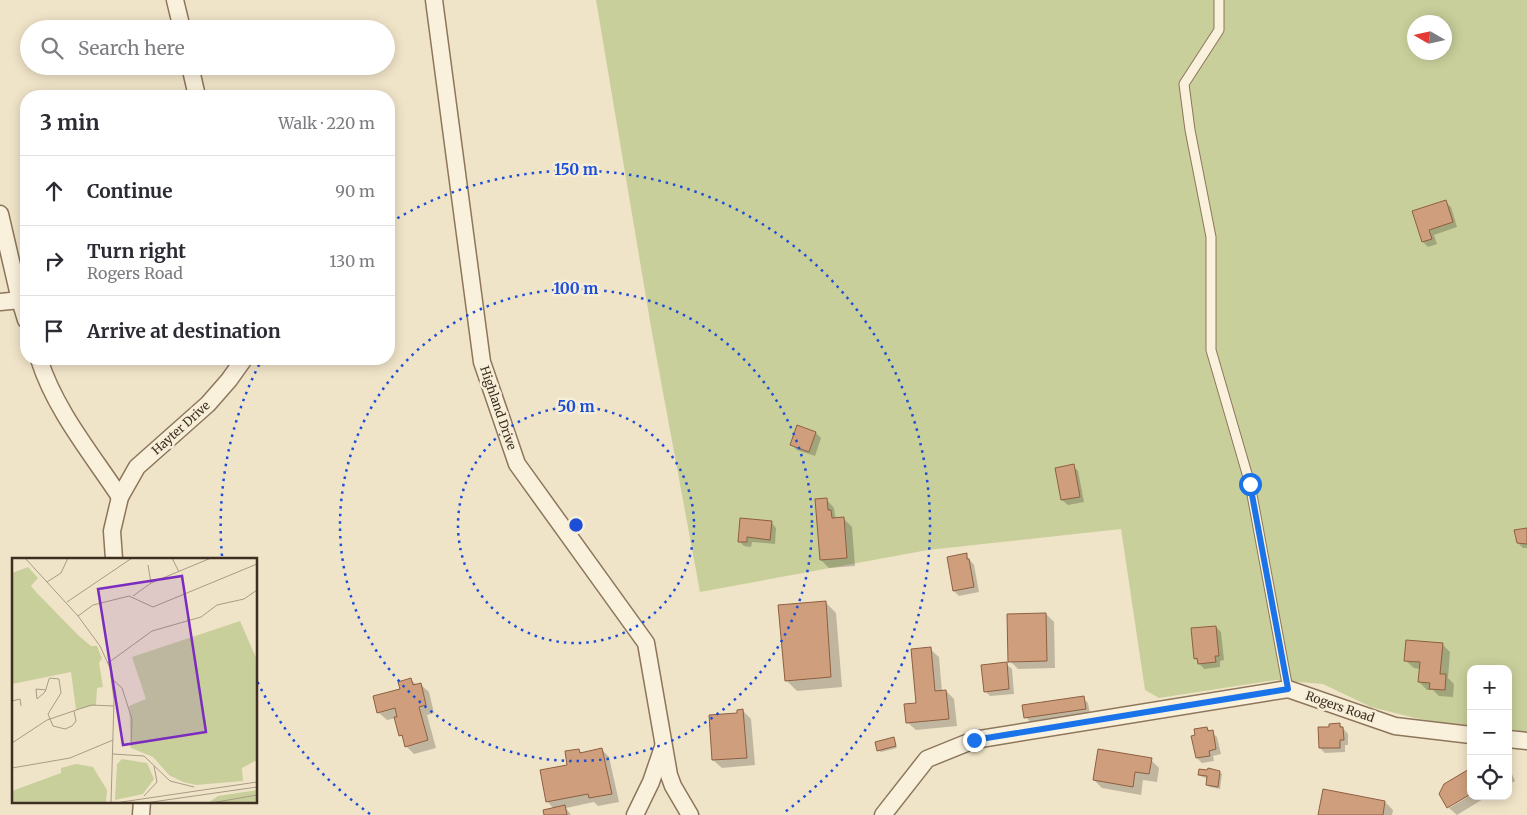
<!DOCTYPE html>
<meta charset="utf-8">
<style>
:root{--surface:#fff;--page:#f7f7f7;--text:#2b2b33;--muted:#7c7c81;--line:#e1e1e2}
body{margin:0;font-family:Merriweather,serif;background:var(--page);color:var(--text)}
.controls{position:absolute;right:15px;bottom:15px;display:grid;overflow:hidden;border-radius:10px;box-shadow:0 2px 12px #0003}
.controls button{width:45px;height:45px;display:grid;place-items:center;padding:0;border:0;border-bottom:1px solid var(--line);background:var(--surface);color:var(--text);font:25px sans-serif}
.compass{position:absolute;left:1407px;top:15px;width:45px;height:45px;border-radius:50%;background:var(--surface);box-shadow:0 2px 12px #0003;rotate:279deg}
.stop{position:absolute;width:15px;height:15px;margin:-11px;border:4px solid #1a73e8;border-radius:50%;background:#fff}
.stop.end{background:#1a73e8;border-color:#fff;box-shadow:0 1px 5px #0008}
.list{margin:0;padding:0;list-style:none}
h2{display:flex;justify-content:space-between;align-items:center;height:65px;margin:0;padding:0 20px;font-size:21px}
h2 small{font-size:16px;font-weight:400;color:var(--muted)}
.list li{display:grid;grid-template-columns:32px 1fr auto;gap:15px;align-items:center;box-sizing:border-box;height:70px;padding:0 20px;border-top:1px solid var(--line)}
.list b{display:block;font-size:19px;white-space:nowrap}
.list p{margin:0;font-size:16px;white-space:nowrap;color:var(--muted)}
.list em{font-size:16px;font-style:normal;color:var(--muted)}
.icon{flex:none;width:28px;height:28px;fill:none;stroke:currentColor;stroke-width:2;stroke-linecap:round;stroke-linejoin:round}
.map{position:relative;flex:none;width:1527px;height:815px;overflow:hidden}
.search{position:absolute;background:var(--surface);box-shadow:0 2px 12px #0003;left:20px;top:20px;width:375px;height:55px;display:flex;align-items:center;gap:12px;box-sizing:border-box;padding:0 18px;border-radius:28px;color:var(--muted);font-size:19px}
.panel{position:absolute;background:var(--surface);box-shadow:0 2px 12px #0003;left:20px;top:90px;width:375px;height:275px;border-radius:20px}
.map>svg:first-child{display:block}
</style>
<div class="map">
<svg width="1527" height="815" viewBox="0 0 1527 815">
<rect width="100%" height="100%" fill="#f0e4c8"/>
<path fill="#c9cf9b" fill-rule="evenodd" d="M596,0H1527V739L1508,735V669H1471V728L1415,718L1371,707L1323,684L1276,680L1159,698L1145,690L1121,529L928,550L700,592L652,333ZM1414,22H1444V52H1414Z"/>
<g fill="#0003">
<path d="M1446,202L1451,207L1457,227L1434,235L1437,244L1428,247L1423,242L1413,212Z"/>
<path d="M798,427L816,433L821,438L815,456L797,450L792,445Z"/>
<path d="M1073,466L1078,471L1084,502L1068,505L1062,500L1056,469Z"/>
<path d="M826,499L834,508L835,516L838,519H844L852,527L855,566L829,568L821,560Z"/>
<path d="M771,522L776,528L775,544L752,542L751,547L744,546L739,541Z"/>
<path d="M1527,530V548H1523L1518,543Z"/>
<path d="M966,555L974,565L979,592L959,596L954,591Z"/>
<path d="M825,602L836,613L842,687L797,691L786,680Z"/>
<path d="M1046,614L1054,622L1055,668L1018,669L1010,661Z"/>
<path d="M1216,627L1221,632L1224,660L1220,661V667L1204,669L1195,658Z"/>
<path d="M1442,644L1450,652L1448,678L1454,684L1453,697L1439,696L1433,690H1427L1419,682L1420,669L1414,668L1405,660Z"/>
<path d="M930,649L939,657L942,692L946,691L954,699L957,726L916,730L907,722L917,704Z"/>
<path d="M1006,664L1012,669L1014,694L990,696L985,691Z"/>
<path d="M411,680L417,685L420,684L429,692L434,713L427,715L436,748L414,754L406,746L404,738L400,735L396,718L387,720L378,712Z"/>
<path d="M1083,698L1088,703L1090,714L1031,723L1026,717Z"/>
<path d="M743,711L751,719L755,765L722,768L713,760L738,714Z"/>
<path d="M1340,725L1348,734V745H1345V752L1325,753L1320,748L1330,728Z"/>
<path d="M1207,728L1217,737L1221,754L1213,756L1214,761L1202,763L1197,758L1193,737Z"/>
<path d="M893,738L897,748L881,752L878,750Z"/>
<path d="M601,749L609,757L619,802L598,806L594,802L566,808L571,815H545L554,809L547,801L579,750L582,754Z"/>
<path d="M1151,760L1159,768L1157,782L1143,780L1141,795L1102,788L1094,780Z"/>
<path d="M1220,772L1222,774L1220,789L1210,787L1207,785L1208,778L1202,777L1200,775Z"/>
<path d="M1511,772L1515,781L1508,785V773Z"/>
<path d="M1471,795L1488,796L1457,815L1449,808Z"/>
<path d="M1385,802L1393,810L1392,815H1319Z"/>
</g>
<g fill="#cf9f7d" stroke="#8d5f41">
<path d="M1446,200L1453,222L1429,230L1432,239L1422,242L1412,211Z"/>
<path d="M797,425L816,432L809,452L790,445Z"/>
<path d="M1074,464L1080,497L1061,500L1055,468Z"/>
<path d="M827,498L828,510H831L832,518L844,517L847,558L820,560L815,499Z"/>
<path d="M740,518L772,521L770,540L747,537V542H738Z"/>
<path d="M1527,528V544L1517,543L1514,530Z"/>
<path d="M967,553V559H969L974,587L953,591L947,557Z"/>
<path d="M826,601L831,677L785,681L778,605Z"/>
<path d="M1046,613L1047,661L1008,662L1007,614Z"/>
<path d="M1216,626L1219,656H1215L1216,662L1198,664L1197,658L1194,659L1191,628Z"/>
<path d="M1406,640L1443,643L1440,674H1446L1445,690L1429,689L1430,683L1418,682L1420,662L1404,661Z"/>
<path d="M931,647L935,691L946,690L949,719L906,723L904,704L916,703L911,649Z"/>
<path d="M1007,662L1009,689L984,692L981,665Z"/>
<path d="M411,678L413,685L421,683L426,705L419,707L428,740L405,747L402,735L399,736L394,717H397L395,708L377,713L373,696L400,689L398,682Z"/>
<path d="M1084,696L1086,709L1024,718L1022,705Z"/>
<path d="M743,709L747,758L712,760L709,715L737,713V710Z"/>
<path d="M1340,723V727H1343L1344,740H1340V748H1319L1318,727H1329V724Z"/>
<path d="M1207,727L1208,731L1213,730L1216,749L1209,751L1210,756L1196,758L1191,736L1195,735L1194,729Z"/>
<path d="M894,737L896,746L877,751L875,742Z"/>
<path d="M602,748L612,794L589,798L588,794L546,802L540,770L567,765L565,751L579,749L580,753Z"/>
<path d="M1098,749L1152,758L1149,774L1135,772L1133,787L1093,780Z"/>
<path d="M1208,768L1220,771L1218,787L1206,785L1207,776L1198,775L1199,769L1207,770Z"/>
<path d="M1471,768V794L1447,808L1439,794L1444,784Z"/>
<path d="M1323,789L1385,801L1383,815H1318Z"/>
<path d="M565,805L567,815H544L543,810Z"/>
</g>
<g fill="none" stroke-linecap="round" stroke-linejoin="round">
<defs>
<path id="lane" d="M1219,0V30L1184,84L1190,130L1211,237V350L1250,484L1288,689"/>
<g id="street">
<path d="M175,0L182,29"/>
<path d="M434,0L482,362L517,464L646,643L669,775L673,786L690,815"/>
<path d="M190,66L197,96"/>
<path d="M0,214L20,300L26,320"/>
<path d="M0,302L20,300"/>
<path d="M39,359C55,410 91,453 120,497"/>
<path d="M114,559L112,531L120,497L137,467L208,404L229,380L244,359"/>
<path d="M1508,739L1527,741"/>
<path d="M141,815L142,801"/>
<path d="M635,815L651,782L663,747"/>
<path d="M883,815L927,759L974,740L1288,689L1395,726L1471,735"/>
</g>
</defs>
<use href="#lane" stroke="#8d765c" stroke-width="11"/>
<use href="#street" stroke="#8d765c" stroke-width="19"/>
<use href="#lane" stroke="#faf1dc" stroke-width="9"/>
<use href="#street" stroke="#faf1dc" stroke-width="16"/>
</g>
<g fill="none" stroke-linecap="round" stroke-linejoin="round">
<path stroke="#1a73e8" stroke-width="6" d="M974,740L1288,689L1250,484"/>
</g>
<g fill="none" stroke="#1d4ed8" stroke-width="2.5" stroke-dasharray="2.5 5">
<circle cx="576" cy="525" r="118"/>
<circle cx="576" cy="525" r="236"/>
<path d="M370 814A355 355 0 0 1 257 681M222 556A355 355 0 0 1 261 361M391 222A355 355 0 0 1 782 814"/>
</g>
<g text-anchor="middle" stroke-width="5" stroke-linejoin="round" paint-order="stroke">
<g font-size="12" fill="#3d2e20" stroke="#f7eed8">
<text transform="translate(498 408) rotate(71)" y="4">Highland Drive</text>
<text transform="translate(181 428) rotate(-42)" y="4">Hayter Drive</text>
<text transform="translate(1340 707) rotate(19)" y="4">Rogers Road</text>
</g>
</g>
<g transform="translate(12 558)">
<rect width="245" height="245" fill="#f0e4c8"/>
<path d="M16,9L26,20L19,28L25,35L66,77L79,88H85L90,100L87,105L91,129L85,130L84,147L64,152L59,114L0,126V15ZM228,63L245,102V202L230,210L231,223L184,227L171,224L157,217L141,199L119,190L117,148L134,141L120,99ZM110,201L135,205L142,221L131,236L103,242L105,206ZM64,206L81,209L95,232L94,244L0,245V233L49,215V210ZM245,232V245H196L206,238Z" fill="#c9cf9b"/>
<path fill="none" stroke="#a89b85" stroke-width="1" d="M13,0L66,58L88,88L98,110L102,142L99,245M160,0L167,14M136,7L139,25M35,24L49,15L56,0M121,38L139,25L199,0M55,44L120,0M66,58L81,47L117,38L141,49L245,6M96,105L140,73L189,59L205,47L232,41L245,32M100,121L110,130L120,161L119,188M34,132L24,131L25,141L33,134L34,131L37,121L38,120L47,121L49,135L36,156L41,168L53,171L60,168L64,163L62,153M0,143L8,141L9,148M0,185L35,162L79,147L102,148M101,196L132,198L158,223L182,229M0,210L58,200L101,182M132,238L145,224L142,208M103,245L245,224M133,245L245,229M199,245L245,237"/>
<path fill="#7b2cbf" fill-opacity="0.15" stroke="#7b2cbf" stroke-width="2.5" d="M170,18L194,174L111,187L86,31Z"/>
<rect width="245" height="245" fill="none" stroke="#3d2e20" stroke-width="2.5"/>
</g>
<circle cx="576" cy="525" r="8" fill="#1d4ed8" stroke="#f7eed8" stroke-width="2.5"/>
<g font-size="15" text-anchor="middle" font-weight="bold" fill="#1d4ed8" stroke="#f7eed8" stroke-width="5" stroke-linejoin="round" paint-order="stroke">
<text x="576" y="175">150 m</text>
<text x="576" y="294">100 m</text>
<text x="576" y="412">50 m</text>
</g>
</svg>
<div class="controls">
<button>+</button>
<button>−</button>
<button><svg class="icon" aria-label="locate" viewBox="0 0 24 24"><circle cx="12" cy="12" r="6"/><path d="M12 2v4M12 18v4M2 12h4M18 12h4"/></svg></button>
</div>
<svg class="compass" viewBox="-18 -18 36 36"><path d="M0-13l5 13h-10z" fill="#e53935"/><path d="M0 13l5-13h-10z" fill="#7c7c81"/></svg>
<div class="stop" style="left:1250px;top:484px"></div>
<div class="stop end" style="left:974px;top:740px"></div>
<div class="search"><svg class="icon" aria-label="search" viewBox="0 0 24 24"><circle cx="10" cy="10" r="6"/><path d="M15 15l6 6"/></svg>Search here</div>
<section class="panel">
<h2>3 min<small>Walk · 220 m</small></h2>
<ul class="list">
<li><svg class="icon" aria-label="ahead" viewBox="0 0 24 24"><path d="M12 20V5M6 11l6-6 6 6"/></svg><div><b>Continue</b></div><em>90 m</em></li>
<li><svg class="icon" aria-label="right" viewBox="0 0 24 24"><path d="M7 20v-9h11M14 6l5 5-5 5"/></svg><div><b>Turn right</b><p>Rogers Road</p></div><em>130 m</em></li>
<li><svg class="icon" aria-label="arrive" viewBox="0 0 24 24"><path d="M6 21V4h12l-3 4 3 4H6"/></svg><div><b>Arrive at destination</b></div></li>
</ul>
</section>
</div>
